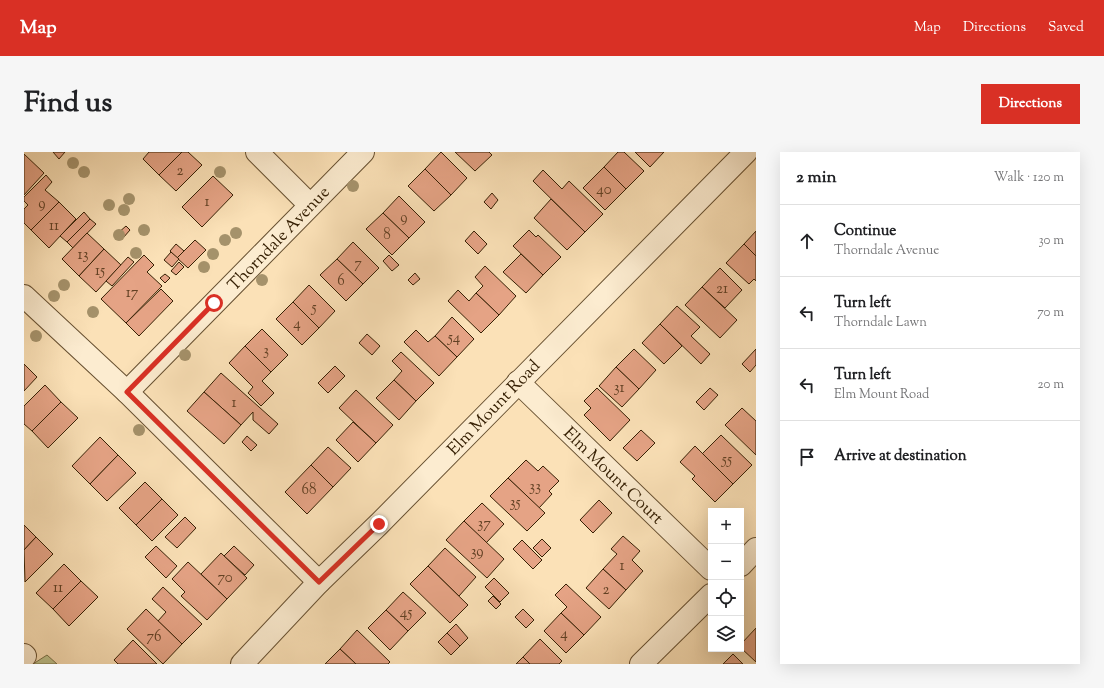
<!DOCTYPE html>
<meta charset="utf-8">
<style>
:root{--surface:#fff;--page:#f6f6f6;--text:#202124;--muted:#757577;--line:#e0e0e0;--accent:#d93025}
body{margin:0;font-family:"Sorts Mill Goudy",serif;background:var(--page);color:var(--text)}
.controls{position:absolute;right:12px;bottom:12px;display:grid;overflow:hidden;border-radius:0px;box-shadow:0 4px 16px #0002}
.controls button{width:36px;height:36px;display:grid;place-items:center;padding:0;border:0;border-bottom:1px solid var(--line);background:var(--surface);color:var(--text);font:20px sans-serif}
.stop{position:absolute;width:12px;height:12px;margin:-9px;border:3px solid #d93025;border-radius:50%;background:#fff}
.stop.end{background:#d93025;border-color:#fff;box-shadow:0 1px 4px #0008}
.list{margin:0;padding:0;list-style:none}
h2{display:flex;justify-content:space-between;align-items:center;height:52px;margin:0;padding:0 16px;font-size:17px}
h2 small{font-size:13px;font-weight:400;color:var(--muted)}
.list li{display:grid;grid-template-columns:26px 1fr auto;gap:12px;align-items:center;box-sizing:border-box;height:72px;padding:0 16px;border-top:1px solid var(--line)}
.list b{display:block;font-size:15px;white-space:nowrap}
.list p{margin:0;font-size:13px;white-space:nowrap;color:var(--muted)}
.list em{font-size:13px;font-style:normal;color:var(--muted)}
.icon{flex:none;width:22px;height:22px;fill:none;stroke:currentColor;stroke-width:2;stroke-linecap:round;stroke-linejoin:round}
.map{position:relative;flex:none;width:732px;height:512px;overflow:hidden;border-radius:0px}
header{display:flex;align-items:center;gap:24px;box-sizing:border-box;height:56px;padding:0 20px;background:var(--accent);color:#fff}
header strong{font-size:19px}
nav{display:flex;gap:22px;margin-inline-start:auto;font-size:14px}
.intro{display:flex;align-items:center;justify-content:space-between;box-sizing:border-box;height:96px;padding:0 24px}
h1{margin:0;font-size:28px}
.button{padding:10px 18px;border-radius:0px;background:var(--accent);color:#fff;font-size:14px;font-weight:700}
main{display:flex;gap:24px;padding:0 24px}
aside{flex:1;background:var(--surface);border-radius:0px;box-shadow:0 4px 16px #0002}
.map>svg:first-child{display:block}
</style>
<header>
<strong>Map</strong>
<nav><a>Map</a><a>Directions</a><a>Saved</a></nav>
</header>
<div class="intro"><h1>Find us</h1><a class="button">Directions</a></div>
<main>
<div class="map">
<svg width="732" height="512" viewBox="0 0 732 512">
<rect width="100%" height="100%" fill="#fbe1b7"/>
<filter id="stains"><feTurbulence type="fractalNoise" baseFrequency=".005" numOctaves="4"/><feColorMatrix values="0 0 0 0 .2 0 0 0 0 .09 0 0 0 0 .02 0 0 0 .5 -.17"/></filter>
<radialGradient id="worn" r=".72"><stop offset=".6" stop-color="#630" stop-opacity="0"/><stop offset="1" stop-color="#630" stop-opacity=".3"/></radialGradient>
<path fill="#bec38e" stroke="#7a7249" d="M23,503L33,512H9Z"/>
<g fill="#e5a385" stroke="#362004">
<path d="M29,0H41L35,7Z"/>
<path d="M125,0H158L135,23L119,7Z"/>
<path d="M158,0H164L178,13L152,39L135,23Z"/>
<path d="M417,0L443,26L427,43L401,17Z"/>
<path d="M431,0H465L468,3L451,19Z"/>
<path d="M594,0H600L620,19L602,37L580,15Z"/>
<path d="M611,0H640L626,15Z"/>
<path d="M0,2L20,21L0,43Z"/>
<path d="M580,15L602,37L581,58L559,36Z"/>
<path d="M401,17L427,43L410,59L384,34Z"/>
<path d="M519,18L538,37L545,29L579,62L561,80L509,29Z"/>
<path d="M22,23L28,30L21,38L35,50L7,78L0,71V57L4,53L0,49V45Z"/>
<path d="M189,24L209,43L178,75L158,55Z"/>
<path d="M468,41L474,48L467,57L460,50Z"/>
<path d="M375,44L401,70L385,86L359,61Z"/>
<path d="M527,47L561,80L543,98L510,66Z"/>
<path d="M35,50L52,67L25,96L7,78Z"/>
<path d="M60,60L66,67L43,90L36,84Z"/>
<path d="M359,61L385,86L368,103L342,77Z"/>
<path d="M66,67L72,72L49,96L43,90Z"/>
<path d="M102,74L106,78L99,86L94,81Z"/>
<path d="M505,78L512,85L514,83L537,105L519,123L489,94Z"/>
<path d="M450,79L463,92L454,102L441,89Z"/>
<path d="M732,79V104L720,92Z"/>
<path d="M63,81L80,97L55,124L38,107Z"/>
<path d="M171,88L182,98L164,116L153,106Z"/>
<path d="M329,90L355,116L339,132L313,107Z"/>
<path d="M152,92L160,99L153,106L146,99Z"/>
<path d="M720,92L732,104V129L730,127L725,132L702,111Z"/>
<path d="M80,97L97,113L72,140L55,124Z"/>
<path d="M147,100L155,107L148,115L140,108Z"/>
<path d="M497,102L519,123L502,141L479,120Z"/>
<path d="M120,103L130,113L123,120L138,134L102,171L77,147Z"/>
<path d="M365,103L375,113L368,119L359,109Z"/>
<path d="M104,105L110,110L88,134L82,129Z"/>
<path d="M313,107L339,132L322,149L296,123Z"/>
<path d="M155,110L160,115L152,123L147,119Z"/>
<path d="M461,114L492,144L475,163L452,141L459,134L451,125Z"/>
<path d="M696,116L718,138L701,156L678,135Z"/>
<path d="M391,121L396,127L389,133L384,128Z"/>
<path d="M141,122L146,126L141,131L136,126Z"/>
<path d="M285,133L311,159L295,176L269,150Z"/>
<path d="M678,135L713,168L696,186L661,153Z"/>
<path d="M137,137L149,149L115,184L102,171Z"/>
<path d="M434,138L445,149L452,141L475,163L457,181L424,149Z"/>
<path d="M269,150L295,176L278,193L252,167Z"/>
<path d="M653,154L676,175L667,184L686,202L677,212L636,172Z"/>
<path d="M428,165L450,187L433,205L411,184Z"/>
<path d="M636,172L658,194L640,212L618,191Z"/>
<path d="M238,177L264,203L247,220L221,194Z"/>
<path d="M392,178L404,190L411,184L433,205L415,224L380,190Z"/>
<path d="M343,182L356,194L348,203L335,191Z"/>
<path d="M221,194L247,220L238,229L250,241L237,254L224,241L229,235L205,211Z"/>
<path d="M610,197L632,218L615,237L592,215Z"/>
<path d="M732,197V213L726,220L718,212Z"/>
<path d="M377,200L410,231L392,249L370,228L378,219L368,209Z"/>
<path d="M0,212L13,225L0,239Z"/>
<path d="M311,214L321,224L304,241L294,231Z"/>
<path d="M592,215L615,237L598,255L575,234Z"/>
<path d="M197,221L254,272L245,282L229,268V260L217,273L180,240Z"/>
<path d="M370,228L392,249L375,268L352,246Z"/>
<path d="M21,233L37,250L8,279L0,272V254Z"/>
<path d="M573,236L606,268L586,289L560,263L567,256L560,249Z"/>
<path d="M686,236L694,243L680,258L672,250Z"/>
<path d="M332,238L369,273L352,291L315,256Z"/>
<path d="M180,240L217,273L200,292L163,259Z"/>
<path d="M37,250L54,266L24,296L8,279Z"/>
<path d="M718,256L732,269V303L701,273Z"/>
<path d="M329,270L352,291L334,310L312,288Z"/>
<path d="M617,278L631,291L613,309L599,296Z"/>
<path d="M697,283L728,313L709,332L678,302Z"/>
<path d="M223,284L233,293L227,299L218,290Z"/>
<path d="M76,285L94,303L66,332L48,314Z"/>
<path d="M671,294L709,332L691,350L668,327L671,324L656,310Z"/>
<path d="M304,295L327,316L309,335L287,313Z"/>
<path d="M94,303L112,321L83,349L66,332Z"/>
<path d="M502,308L514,319L519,314L535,329L525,339L528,342L515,356L484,326Z"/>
<path d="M287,313L309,335L283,362L261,340Z"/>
<path d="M484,326L521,361L503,379L466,344Z"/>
<path d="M121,330L138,347L112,373L95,356Z"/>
<path d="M138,347L154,363L128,389L112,373Z"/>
<path d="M575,348L588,361L569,381L556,368Z"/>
<path d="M458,351L480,372L462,391L440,369Z"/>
<path d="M161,365L172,376L153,396L141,385Z"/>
<path d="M440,369L480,407L463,426L422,388Z"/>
<path d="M0,373L12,385L0,398Z"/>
<path d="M599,384L616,399L608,408L619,419L602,438L579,417L593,402L587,397Z"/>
<path d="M12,385L29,402L1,430L0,398Z"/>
<path d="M518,387L527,396L518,405L509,396Z"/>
<path d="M498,388L518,408L509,417L489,397Z"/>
<path d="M132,394L153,414L142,426L121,405Z"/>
<path d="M210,394L230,413L221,423L200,404Z"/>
<path d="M421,396L452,425L435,444L404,414Z"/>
<path d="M197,401L223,426L203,447L177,422Z"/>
<path d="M164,410L203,447L183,468L157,444L161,440L148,427Z"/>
<path d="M40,412L57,429L29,457L12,441Z"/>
<path d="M404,414L444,453L426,471L386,432Z"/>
<path d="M579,417L602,438L585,457L562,436Z"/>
<path d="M470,426L485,441L476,450L461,435Z"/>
<path d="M57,429L74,445L45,474L29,457Z"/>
<path d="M542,432L577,465L560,483L537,461L543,455L531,443Z"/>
<path d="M139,435L178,472L158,492L134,469L142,460L128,447Z"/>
<path d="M379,440L402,461L384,479L362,458Z"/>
<path d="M469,444L477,452L472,457L464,449Z"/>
<path d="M122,457L158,492L139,512L103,477Z"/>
<path d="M499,457L510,468L502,476L491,465Z"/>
<path d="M362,458L384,479L366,498L344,476Z"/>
<path d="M537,461L560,483L542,501L520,479Z"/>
<path d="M432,472L444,486L436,494L423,481Z"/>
<path d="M732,476V510L717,496V492Z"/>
<path d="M333,478L366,510L364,512H332L316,497Z"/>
<path d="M423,481L436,494L427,503L414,490Z"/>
<path d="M516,487L538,509L535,512H506L499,505Z"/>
<path d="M109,488L133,512H94L90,508Z"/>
<path d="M316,497L332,512H301Z"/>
<path d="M709,502L719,512H699Z"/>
<path d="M499,505L506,512H492Z"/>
</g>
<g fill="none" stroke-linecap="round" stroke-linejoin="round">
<defs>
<g id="minor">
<path d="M233,0L286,53"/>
<path d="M0,144L103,240L295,430"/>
<path d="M494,230L687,417"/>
<path d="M103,240L339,0"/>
<path d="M717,413L732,397"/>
<path d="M0,503L1,504"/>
<path d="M218,512L295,430L355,372L722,0"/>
<path d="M617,512L687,443"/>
</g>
</defs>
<use href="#minor" stroke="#675031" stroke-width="24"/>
<use href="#minor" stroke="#fcecd0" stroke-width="22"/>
</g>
<g fill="#a5926b">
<circle cx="49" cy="11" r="6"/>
<circle cx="60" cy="20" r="6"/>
<circle cx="196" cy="20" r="6"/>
<circle cx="329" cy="34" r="6"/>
<circle cx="105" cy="47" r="6"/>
<circle cx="85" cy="53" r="6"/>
<circle cx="100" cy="58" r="6"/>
<circle cx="120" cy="78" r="6"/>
<circle cx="212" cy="81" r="6"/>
<circle cx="95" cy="83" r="6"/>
<circle cx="201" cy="88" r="6"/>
<circle cx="112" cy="101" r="6"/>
<circle cx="189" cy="102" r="6"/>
<circle cx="180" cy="115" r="6"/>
<circle cx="238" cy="128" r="6"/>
<circle cx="40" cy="133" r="6"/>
<circle cx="30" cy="144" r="6"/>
<circle cx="69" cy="160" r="6"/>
<circle cx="12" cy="184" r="6"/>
<circle cx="161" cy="203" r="6"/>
<circle cx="115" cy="278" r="6"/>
</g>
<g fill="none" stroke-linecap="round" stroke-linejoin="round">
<path stroke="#d93025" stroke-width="5" d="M190,151L103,240L295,430L355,372"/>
</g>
<g text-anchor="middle" stroke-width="3" stroke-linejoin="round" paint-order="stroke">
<g font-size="15" fill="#624124">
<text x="156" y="23">2</text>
<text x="580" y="42">40</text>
<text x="183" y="54">1</text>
<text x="18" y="56">9</text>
<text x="380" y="70">9</text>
<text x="30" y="78">11</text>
<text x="363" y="87">8</text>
<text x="59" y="107">13</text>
<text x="334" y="116">7</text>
<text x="76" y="123">15</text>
<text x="317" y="133">6</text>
<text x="698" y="141">21</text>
<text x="108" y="145">17</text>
<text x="290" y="160">5</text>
<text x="273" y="176">4</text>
<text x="430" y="190">54</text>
<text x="242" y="203">3</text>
<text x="595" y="240">31</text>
<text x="210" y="255">1</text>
<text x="703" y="312">55</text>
<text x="511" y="339">33</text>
<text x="285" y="342">68</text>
<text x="491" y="355">35</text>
<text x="460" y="376">37</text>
<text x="453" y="404">39</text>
<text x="598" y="418">1</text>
<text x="201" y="430">70</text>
<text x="34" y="440">11</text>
<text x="582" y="442">2</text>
<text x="382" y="465">45</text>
<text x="540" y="486">4</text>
<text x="130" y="489">76</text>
</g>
<g font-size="17" fill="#362004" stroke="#fcecd0">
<text transform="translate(254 86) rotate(-46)" y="6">Thorndale Avenue</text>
<text transform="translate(469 255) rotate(-46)" y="6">Elm Mount Road</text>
<text transform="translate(590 323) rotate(44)" y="6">Elm Mount Court</text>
</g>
</g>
<rect width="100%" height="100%" filter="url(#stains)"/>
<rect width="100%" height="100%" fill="url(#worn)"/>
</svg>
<div class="controls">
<button>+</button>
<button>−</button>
<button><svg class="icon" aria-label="locate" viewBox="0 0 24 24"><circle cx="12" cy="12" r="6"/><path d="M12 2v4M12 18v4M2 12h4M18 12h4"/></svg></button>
<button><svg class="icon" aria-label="layers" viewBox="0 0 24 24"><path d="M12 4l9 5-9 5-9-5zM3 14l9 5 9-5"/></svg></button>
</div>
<div class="stop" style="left:190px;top:151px"></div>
<div class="stop end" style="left:355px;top:372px"></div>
</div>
<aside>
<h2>2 min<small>Walk · 120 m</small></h2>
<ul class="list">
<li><svg class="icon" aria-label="ahead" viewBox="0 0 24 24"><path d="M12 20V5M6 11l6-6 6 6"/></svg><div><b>Continue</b><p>Thorndale Avenue</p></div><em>30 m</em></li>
<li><svg class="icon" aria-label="left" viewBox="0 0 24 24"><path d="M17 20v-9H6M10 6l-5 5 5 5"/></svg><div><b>Turn left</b><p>Thorndale Lawn</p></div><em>70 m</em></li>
<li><svg class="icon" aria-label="left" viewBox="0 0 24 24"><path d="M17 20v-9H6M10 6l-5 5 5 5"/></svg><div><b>Turn left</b><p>Elm Mount Road</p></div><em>20 m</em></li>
<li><svg class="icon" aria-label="arrive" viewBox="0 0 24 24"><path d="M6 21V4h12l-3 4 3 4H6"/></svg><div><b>Arrive at destination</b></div></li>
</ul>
</aside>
</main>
